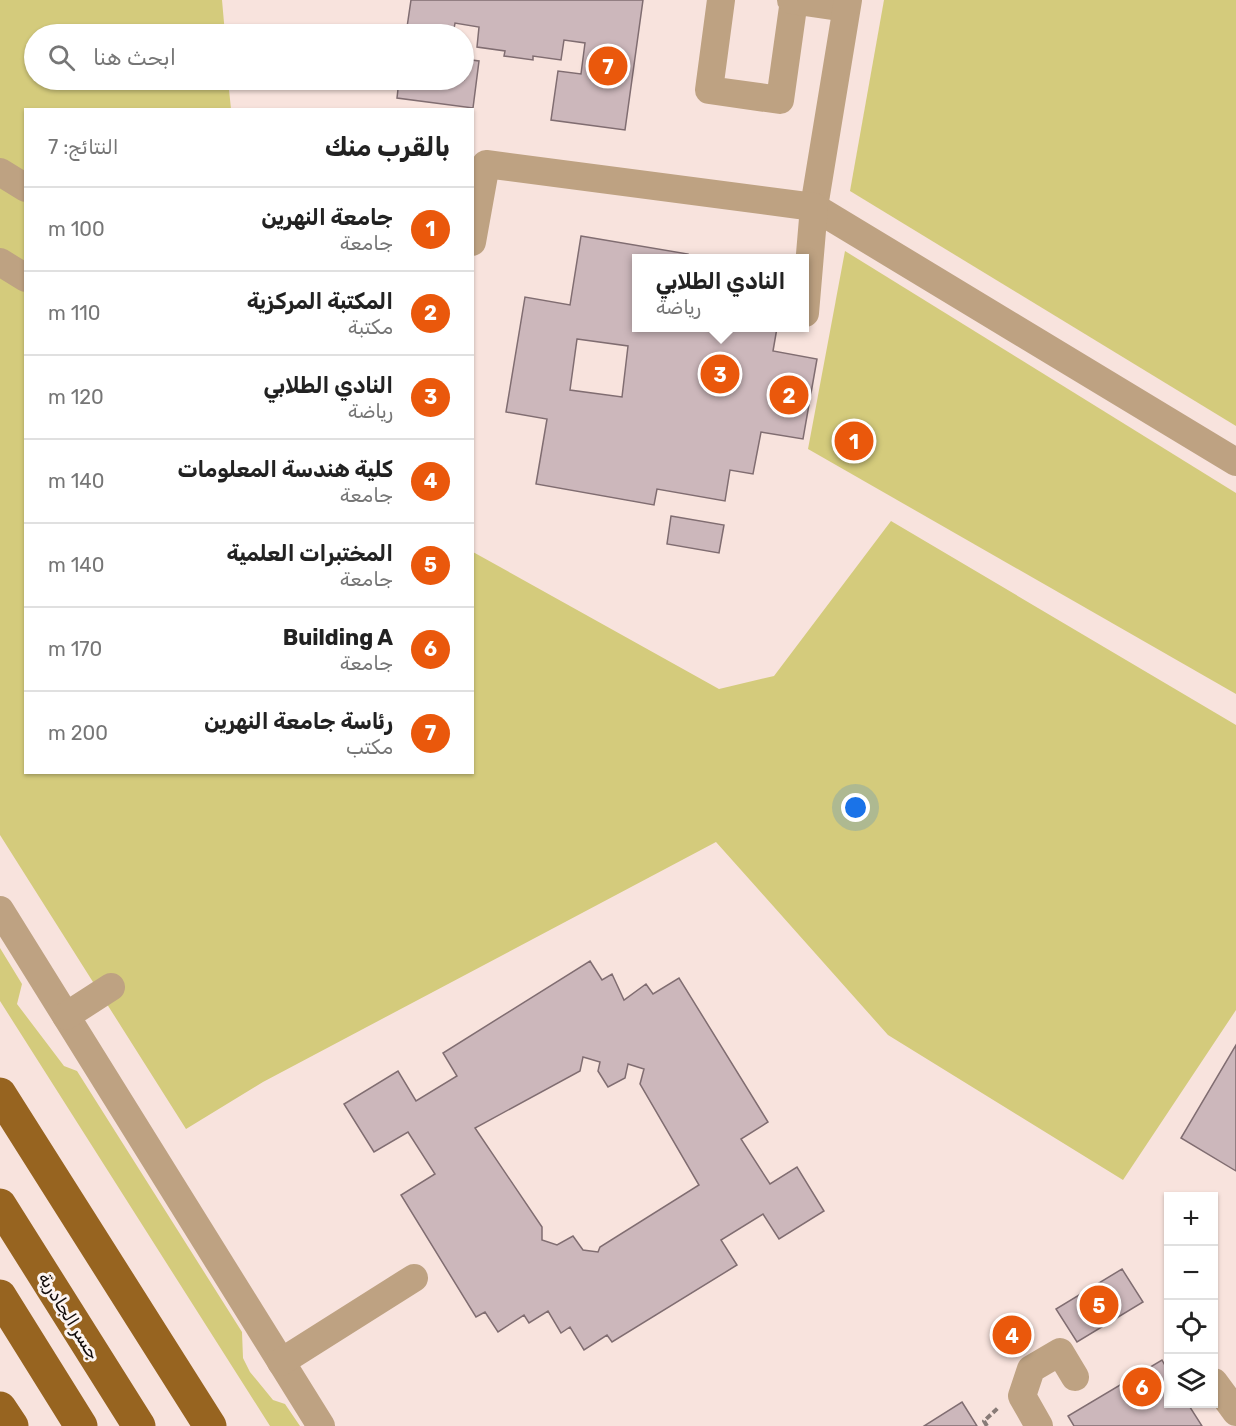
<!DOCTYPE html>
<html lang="ar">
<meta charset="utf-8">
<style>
:root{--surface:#fff;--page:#f2f2f2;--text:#222;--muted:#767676;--line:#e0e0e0;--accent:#ea580c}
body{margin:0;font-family:Rubik,"Noto Naskh Arabic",sans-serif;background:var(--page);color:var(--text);direction:rtl}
.controls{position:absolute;right:18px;bottom:18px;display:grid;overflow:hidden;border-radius:0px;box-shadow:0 2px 4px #0004}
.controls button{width:54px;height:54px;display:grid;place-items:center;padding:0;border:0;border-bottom:2px solid var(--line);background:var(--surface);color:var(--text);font:30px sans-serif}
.you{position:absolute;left:856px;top:808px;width:21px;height:21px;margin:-15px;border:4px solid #fff;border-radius:50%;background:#1a73e8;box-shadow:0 0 0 9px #1a73e833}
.badge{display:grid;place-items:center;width:39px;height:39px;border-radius:50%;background:var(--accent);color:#fff;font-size:20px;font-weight:700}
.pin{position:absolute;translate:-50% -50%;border:3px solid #fff;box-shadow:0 2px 6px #0006}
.popup{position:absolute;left:632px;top:254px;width:177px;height:78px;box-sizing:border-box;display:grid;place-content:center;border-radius:0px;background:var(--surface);filter:drop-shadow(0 2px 4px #0005);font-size:20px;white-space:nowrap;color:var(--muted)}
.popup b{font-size:22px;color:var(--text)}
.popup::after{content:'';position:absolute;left:50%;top:100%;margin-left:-12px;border:12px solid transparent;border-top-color:var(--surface)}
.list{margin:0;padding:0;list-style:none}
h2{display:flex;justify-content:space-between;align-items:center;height:78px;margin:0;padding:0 24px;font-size:26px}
h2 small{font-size:20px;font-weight:400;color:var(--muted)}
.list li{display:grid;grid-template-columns:39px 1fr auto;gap:18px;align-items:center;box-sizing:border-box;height:84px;padding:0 24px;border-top:2px solid var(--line)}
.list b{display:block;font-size:22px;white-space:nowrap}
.list p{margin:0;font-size:20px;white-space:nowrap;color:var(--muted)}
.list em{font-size:20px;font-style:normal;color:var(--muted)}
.icon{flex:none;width:33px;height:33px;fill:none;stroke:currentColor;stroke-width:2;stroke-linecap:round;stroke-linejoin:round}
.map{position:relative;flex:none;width:1236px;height:1426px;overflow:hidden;direction:ltr}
.search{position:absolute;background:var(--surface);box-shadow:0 2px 4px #0004;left:24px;top:24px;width:450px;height:66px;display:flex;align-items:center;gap:15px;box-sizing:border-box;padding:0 21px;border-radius:33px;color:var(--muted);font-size:22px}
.panel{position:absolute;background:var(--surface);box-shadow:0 2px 4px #0004;left:24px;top:108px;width:450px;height:666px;border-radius:0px;direction:rtl}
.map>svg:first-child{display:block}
</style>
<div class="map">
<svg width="1236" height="1426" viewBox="0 0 1236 1426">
<rect width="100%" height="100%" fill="#f8e3dd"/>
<g fill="#d4cb7c">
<path d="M0,0H222L225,34H34V80H228L231,109L26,110V772H472L473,552L719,689L774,676L891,521L1236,725V1010L1123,1180L888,1035L716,842L263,1082L186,1129L0,835Z"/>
<path d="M884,0H1236V426L850,191Z"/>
<path d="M845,251L1236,493V694L808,449Z"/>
<path d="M0,948L22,984L17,1004L64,1066L77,1071L242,1332L243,1358L250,1372L273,1400L285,1404L300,1426H270L0,1001Z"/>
</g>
<g fill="#ccb7bb" stroke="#806d71" stroke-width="1.5" fill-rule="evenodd">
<path d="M411,0H643L625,130L551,120L558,71L581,74L585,43L564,40L561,60L533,56V60L504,56L505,51L477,47L479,27L455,23L453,34H406Z"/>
<path d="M464,59L479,61L473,108L397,98L399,80H464Z"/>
<path d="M581,236L688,254L687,258H636V328H777L773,351L817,359L803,439L761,432L753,474L730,470L725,501L657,489L654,505L536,484L547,419L506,412L525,297L570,305ZM577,339L628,346L622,397L570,390Z"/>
<path d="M671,516L724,525L719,553L667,544Z"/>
<path d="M590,961L602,980L612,974L624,1000L646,984L653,994L679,978L768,1122L741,1139L770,1184L797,1167L824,1211L779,1239L763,1214L721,1240L737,1265L612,1342L607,1335L584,1350L570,1327L561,1333L548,1311L529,1323L524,1315L498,1332L485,1312L476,1317L401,1195L435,1174L408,1132L374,1152L344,1104L398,1071L416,1101L457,1076L443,1053ZM583,1057L600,1062L598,1071L608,1087L625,1078L628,1064L644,1069L640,1084L699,1185L600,1247L598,1252L583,1250L573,1236L557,1245L542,1240V1227L475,1128L580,1071Z"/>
<path d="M1236,1045V1171L1181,1138Z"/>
<path d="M1122,1269L1143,1302L1077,1342L1056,1309Z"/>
<path d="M1162,1360L1168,1371V1404H1188L1202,1426H1074L1068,1416Z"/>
<path d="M962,1402L977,1426H924Z"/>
</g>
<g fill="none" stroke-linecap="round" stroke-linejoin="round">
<path stroke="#887b77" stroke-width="4" stroke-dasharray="6 3" stroke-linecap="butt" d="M987,1426L984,1421L999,1407"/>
<g stroke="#bea282" stroke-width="28">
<path d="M721,0L709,90L780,100L794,0"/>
<path d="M791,0L846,8"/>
<path d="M848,0L814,207L1236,462"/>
<path d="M0,172L26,188"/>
<path d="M472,242L486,164L814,207L805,313"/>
<path d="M0,262L26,278"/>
<path d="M0,910L321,1426"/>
<path d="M66,1016L111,987"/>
<path d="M281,1362L414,1278"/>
<path d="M1214,1382L1236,1412"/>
<path d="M1039,1426L1022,1396L1031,1369L1060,1352L1075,1377"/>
</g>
<g stroke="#976420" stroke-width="33">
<path d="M0,1094L210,1426"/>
<path d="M0,1205L139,1426"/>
<path d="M0,1296L81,1426"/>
<path d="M0,1408L12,1426"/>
</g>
</g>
<g text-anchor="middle" stroke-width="6" stroke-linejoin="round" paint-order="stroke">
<g font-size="18" fill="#130d0b" stroke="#fcf4f1">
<text transform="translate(69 1316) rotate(58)" y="6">جسر الجادرية</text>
</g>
</g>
</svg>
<div class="controls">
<button>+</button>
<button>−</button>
<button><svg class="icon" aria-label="locate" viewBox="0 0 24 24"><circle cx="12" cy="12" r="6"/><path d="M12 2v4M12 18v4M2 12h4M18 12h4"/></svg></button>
<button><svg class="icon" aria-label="layers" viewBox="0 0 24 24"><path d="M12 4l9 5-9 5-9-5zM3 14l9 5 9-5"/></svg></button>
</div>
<div class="you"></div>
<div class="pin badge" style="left:854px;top:441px">1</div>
<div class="pin badge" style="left:789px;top:395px">2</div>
<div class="pin badge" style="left:720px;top:374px">3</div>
<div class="popup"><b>النادي الطلابي</b>رياضة</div>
<div class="pin badge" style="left:1012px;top:1335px">4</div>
<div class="pin badge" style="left:1099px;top:1305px">5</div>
<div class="pin badge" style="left:1142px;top:1387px">6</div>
<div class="pin badge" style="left:608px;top:66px">7</div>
<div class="search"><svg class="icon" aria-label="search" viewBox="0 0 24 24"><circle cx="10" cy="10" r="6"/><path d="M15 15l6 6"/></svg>ابحث هنا</div>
<section class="panel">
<h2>بالقرب منك<small>النتائج: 7</small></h2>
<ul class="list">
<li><span class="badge">1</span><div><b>جامعة النهرين</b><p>جامعة</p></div><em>100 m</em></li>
<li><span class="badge">2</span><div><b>المكتبة المركزية</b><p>مكتبة</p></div><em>110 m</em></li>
<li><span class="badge">3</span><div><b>النادي الطلابي</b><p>رياضة</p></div><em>120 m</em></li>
<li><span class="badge">4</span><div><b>كلية هندسة المعلومات</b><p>جامعة</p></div><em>140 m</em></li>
<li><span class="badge">5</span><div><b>المختبرات العلمية</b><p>جامعة</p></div><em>140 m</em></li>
<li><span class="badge">6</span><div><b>Building A</b><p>جامعة</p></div><em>170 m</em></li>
<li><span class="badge">7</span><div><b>رئاسة جامعة النهرين</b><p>مكتب</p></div><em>200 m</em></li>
</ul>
</section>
</div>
